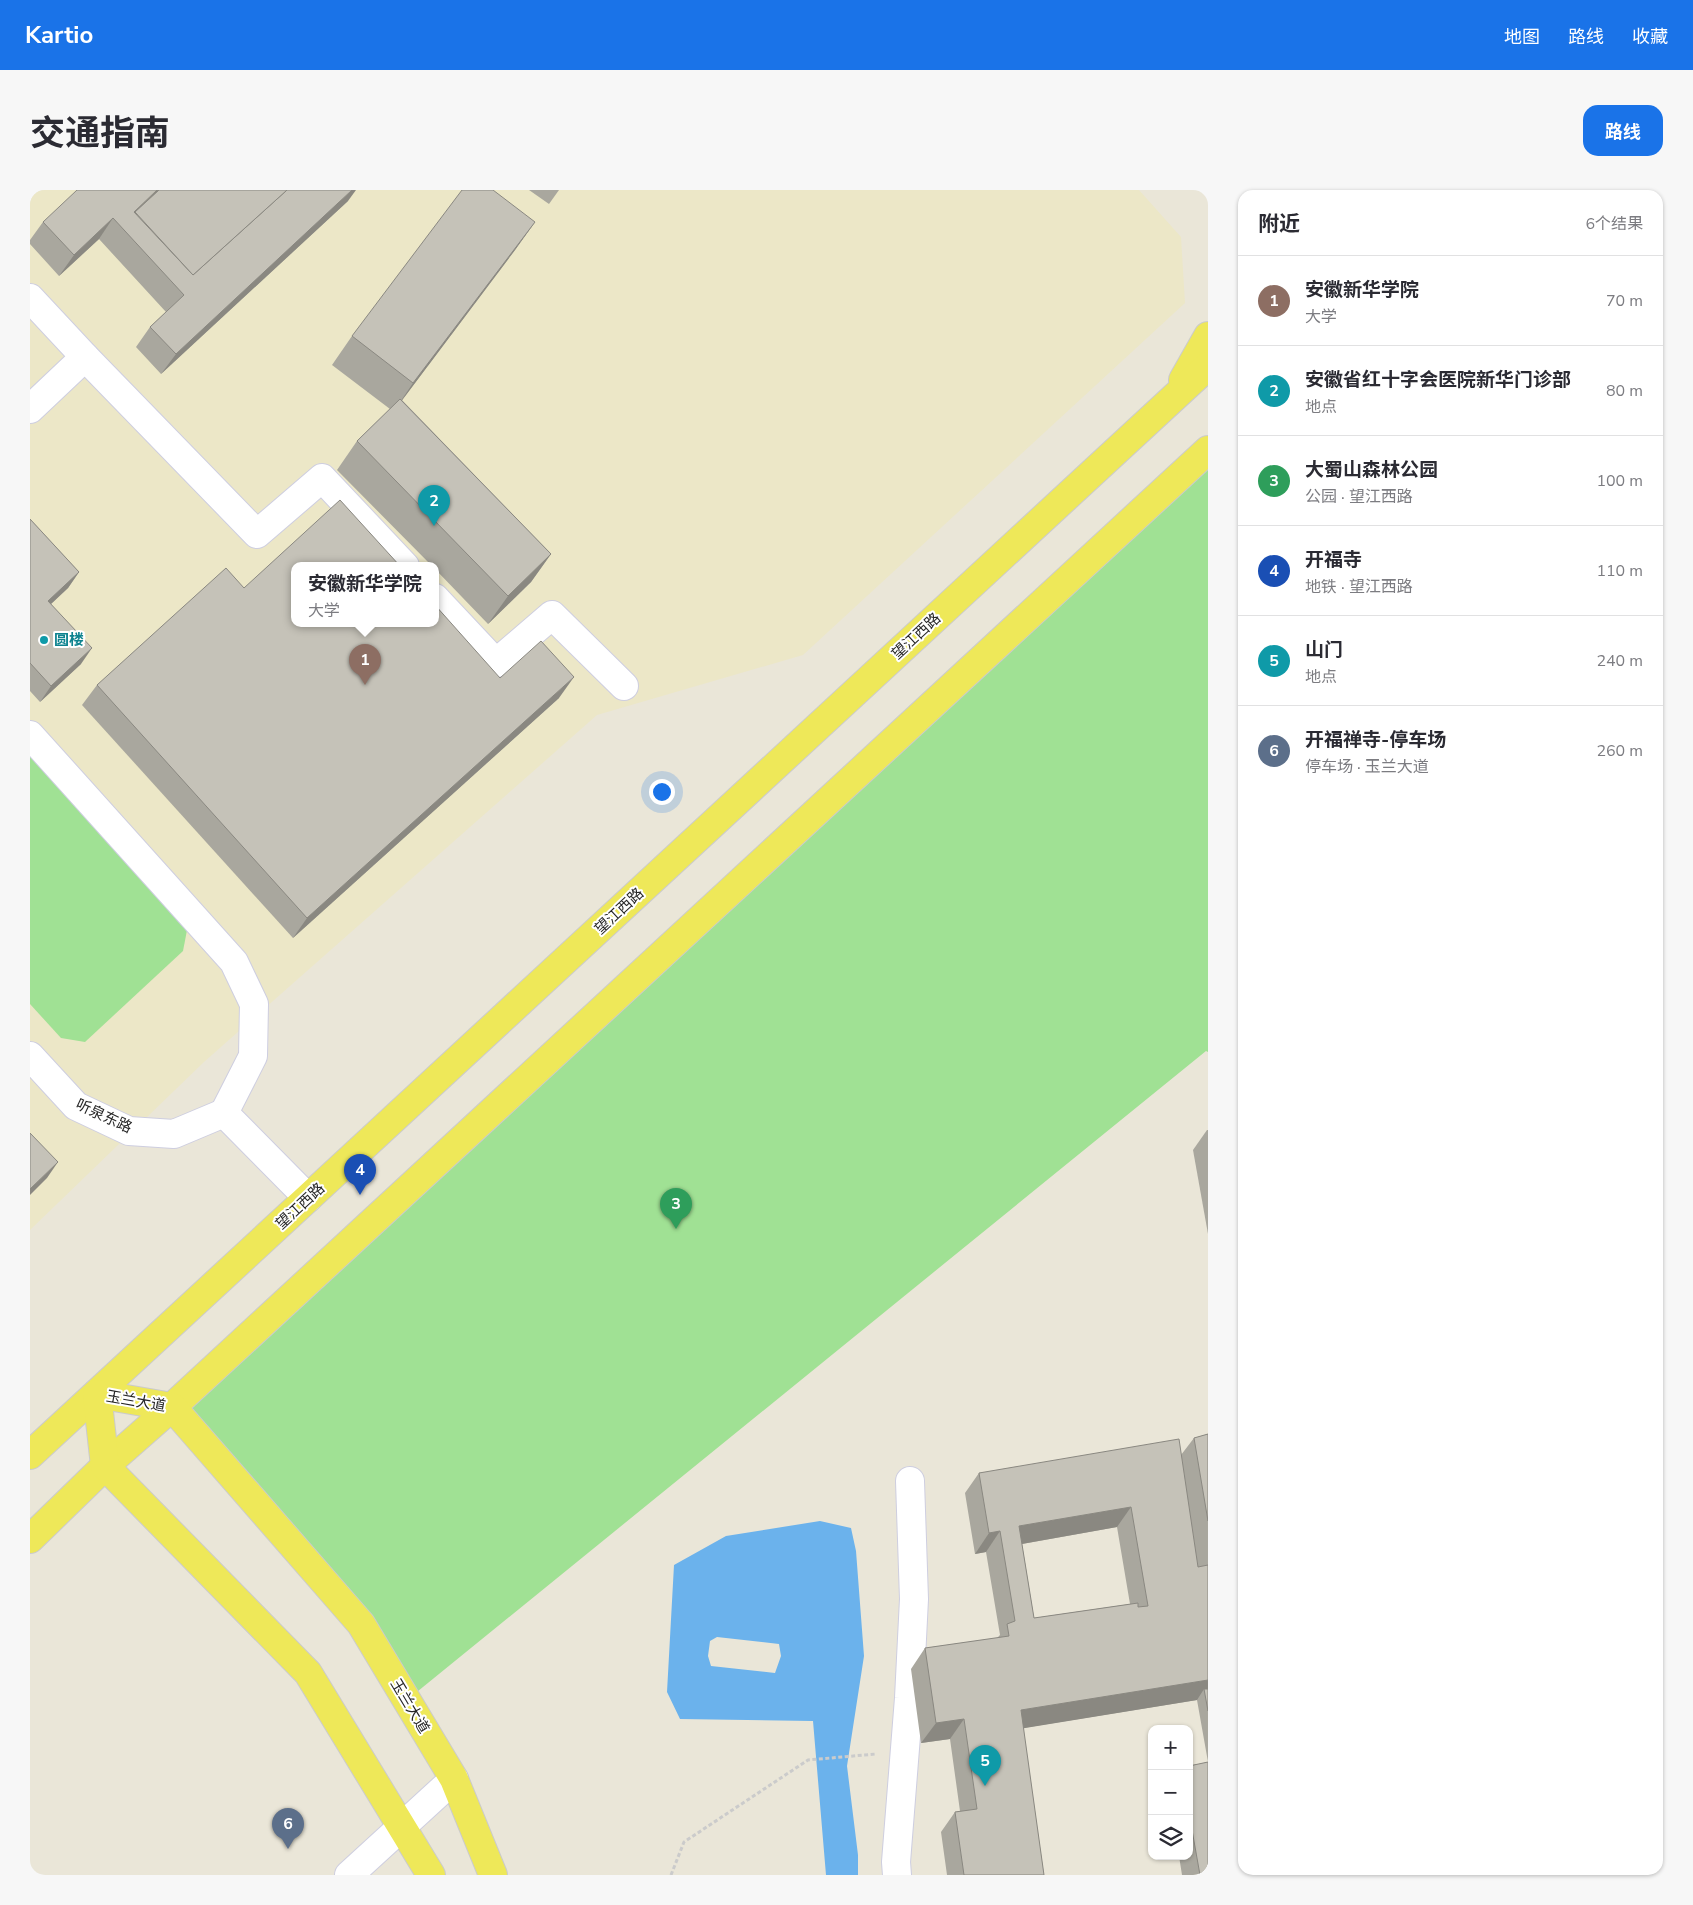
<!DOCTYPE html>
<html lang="zh">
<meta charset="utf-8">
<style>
:root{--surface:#fff;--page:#f7f7f7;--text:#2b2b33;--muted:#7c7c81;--line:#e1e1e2;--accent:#1a73e8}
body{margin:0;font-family:"Nunito Sans","Noto Sans SC",sans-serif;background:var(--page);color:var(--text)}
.controls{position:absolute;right:15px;bottom:15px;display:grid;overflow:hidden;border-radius:10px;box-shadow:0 1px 4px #0004}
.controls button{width:45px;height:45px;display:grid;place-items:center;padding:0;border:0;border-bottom:1px solid var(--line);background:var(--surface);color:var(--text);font:25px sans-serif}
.you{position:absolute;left:631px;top:601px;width:18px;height:18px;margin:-12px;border:4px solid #fff;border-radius:50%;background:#1a73e8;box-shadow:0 0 0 8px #1a73e833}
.badge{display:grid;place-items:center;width:32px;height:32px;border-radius:50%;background:var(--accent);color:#fff;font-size:16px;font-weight:700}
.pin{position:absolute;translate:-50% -41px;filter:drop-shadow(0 1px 2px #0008)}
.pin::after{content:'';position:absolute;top:26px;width:18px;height:15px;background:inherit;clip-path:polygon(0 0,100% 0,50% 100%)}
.popup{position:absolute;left:261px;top:372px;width:148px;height:65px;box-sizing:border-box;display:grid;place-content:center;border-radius:10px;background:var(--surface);filter:drop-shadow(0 1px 4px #0005);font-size:16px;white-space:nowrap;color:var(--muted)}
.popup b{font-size:19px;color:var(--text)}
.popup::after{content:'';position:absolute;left:50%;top:100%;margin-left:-10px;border:10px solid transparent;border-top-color:var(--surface)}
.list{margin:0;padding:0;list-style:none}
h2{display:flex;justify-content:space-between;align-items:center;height:65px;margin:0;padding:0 20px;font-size:21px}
h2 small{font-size:16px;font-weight:400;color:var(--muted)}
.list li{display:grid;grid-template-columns:32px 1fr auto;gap:15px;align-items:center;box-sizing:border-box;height:90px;padding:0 20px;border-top:1px solid var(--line)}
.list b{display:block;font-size:19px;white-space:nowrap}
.list p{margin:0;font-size:16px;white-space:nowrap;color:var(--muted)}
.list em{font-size:16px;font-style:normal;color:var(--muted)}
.icon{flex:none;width:28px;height:28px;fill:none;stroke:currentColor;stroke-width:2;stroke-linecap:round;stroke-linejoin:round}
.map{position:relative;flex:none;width:1178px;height:1685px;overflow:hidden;border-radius:15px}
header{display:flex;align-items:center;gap:30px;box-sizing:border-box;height:70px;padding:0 25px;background:var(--accent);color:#fff}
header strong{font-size:24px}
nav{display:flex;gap:28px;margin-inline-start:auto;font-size:18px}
.intro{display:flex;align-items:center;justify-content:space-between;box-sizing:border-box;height:120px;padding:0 30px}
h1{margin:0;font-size:35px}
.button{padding:12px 22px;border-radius:15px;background:var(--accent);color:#fff;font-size:18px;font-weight:700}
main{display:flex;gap:30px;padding:0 30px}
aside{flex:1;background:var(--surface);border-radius:15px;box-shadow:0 1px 4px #0004}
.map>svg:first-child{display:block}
</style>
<header>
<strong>Kartio</strong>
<nav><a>地图</a><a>路线</a><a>收藏</a></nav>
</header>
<div class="intro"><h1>交通指南</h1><a class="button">路线</a></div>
<main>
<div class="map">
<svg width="1178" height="1685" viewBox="0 0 1178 1685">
<rect width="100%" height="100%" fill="#eae6d8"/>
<path fill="#ece7c7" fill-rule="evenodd" d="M0,0H1109L1151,47L1155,113L773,465L567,525L174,872L0,1040ZM265,376H405V434H265Z"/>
<g fill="#a0e194">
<path d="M1178,260V862L1176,861L377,1510L142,1217Z"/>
<path d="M0,564L158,735L153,761L55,852L31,848L0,814Z"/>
</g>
<path fill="#6bb2ec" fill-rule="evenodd" d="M790,1331L821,1338L826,1361L834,1466L817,1576L828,1665V1685H796L783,1531L650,1529L637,1502L644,1375L696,1346ZM687,1447L749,1454L751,1466L745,1483L681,1476L678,1466L680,1451Z"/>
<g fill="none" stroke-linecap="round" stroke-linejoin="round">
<defs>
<g id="minor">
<path d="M0,108L55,167L227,344L292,288L375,376"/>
<path d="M0,219L55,167"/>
<path d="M405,408L466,473L522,425L594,496"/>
<path d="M0,545L204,772L224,814L223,866L194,923"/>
<path d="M0,866L46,916L99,941L144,944L194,923"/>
<path d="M194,923L278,1008"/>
<path d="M319,1685L424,1589"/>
<path d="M867,1685L866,1672L879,1508L884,1409L880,1291"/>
</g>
<g id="major">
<path d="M1153,190L1178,146"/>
<path d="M0,1265L1178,176"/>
<path d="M0,1349L75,1276L142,1217L1178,260"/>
<path d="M401,1685L278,1483L75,1276L67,1204L142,1217L331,1434L424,1589L463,1685"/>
</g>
</defs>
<use href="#minor" stroke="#cecee0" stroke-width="30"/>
<use href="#major" stroke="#cbcbcb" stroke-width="30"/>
<path stroke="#cbcbcb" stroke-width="3" stroke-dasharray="4 2.5" stroke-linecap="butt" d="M641,1685L654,1652L778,1570L846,1564"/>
<use href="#minor" stroke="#fff" stroke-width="28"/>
<use href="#major" stroke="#eee859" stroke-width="28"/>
</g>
<g fill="#a9a79e" fill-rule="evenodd">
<path d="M499,0H529L519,14Z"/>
<path d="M318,11L131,184L106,157L120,137L136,122L69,49L29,86L0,54V50L13,32Z"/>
<path d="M505,32L485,60L372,210L521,364L501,392L458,434L405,379V376H402L307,280L327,251L360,219L302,175L322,146Z"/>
<path d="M0,329L49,382L38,398L21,414L51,474L10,512L0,501Z"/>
<path d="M214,398L529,508L263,748L52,515L67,495Z"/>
<path d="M1177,940H1178V1044L1163,960Z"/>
<path d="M1178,1244V1685H1152L1149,1666H1159V1576L1178,1572L1167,1510L993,1538L1014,1685H917L911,1642L925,1622L930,1621L920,1549L891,1553L881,1479L895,1458L967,1448L970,1445L956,1362L945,1364L935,1303L949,1283L1151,1265L1164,1248ZM1087,1337L1100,1414L1004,1428L992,1354Z"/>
</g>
<g fill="#8a8881">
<path d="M127,0H135L103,29L104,22Z"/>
<path d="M322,0H326L318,11L131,184L146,164Z"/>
<path d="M83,28L69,49L29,86L44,65Z"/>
<path d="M505,32L485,60L364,221L383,193Z"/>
<path d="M521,364L501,392L458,434L478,406Z"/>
<path d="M49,382L38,398L7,427L18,411Z"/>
<path d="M62,458L51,474L10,512L21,496Z"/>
<path d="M544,487L529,508L263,748L277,728Z"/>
<path d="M28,972L17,988L0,1005V999Z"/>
<path d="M1101,1317L1087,1337L975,1357L989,1336Z"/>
<path d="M970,1341L956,1362L945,1364L959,1343Z"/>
<path d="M1178,1490V1508L1174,1499L1167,1510L976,1541L991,1520Z"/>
<path d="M934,1529L920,1549L891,1553L906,1533Z"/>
</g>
<g fill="#c5c2b8" stroke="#8a8881" fill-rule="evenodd">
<path d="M47,0H127L104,22L163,85L257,0H322L146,164L120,137L154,105L83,28L44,65L13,32Z"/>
<path d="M129,0H257L163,85L105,22Z"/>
<path d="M432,0H463L505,32L383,193L322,146Z"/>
<path d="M370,209L521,364L478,406L327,251Z"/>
<path d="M310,310L370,376H265V434H405V415L470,488L511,451L544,487L277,728L67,495L196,378L214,398Z"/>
<path d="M0,329L49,382L18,411L62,458L21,496L0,473Z"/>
<path d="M0,943L28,972L0,999Z"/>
<path d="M1178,1244V1331L1164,1248Z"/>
<path d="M1149,1249L1168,1377L1178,1375V1490L991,1520L1014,1685H934L925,1622L947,1619L934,1529L906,1533L895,1458L979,1446L977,1434L985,1431L970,1341L959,1343L949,1283ZM1101,1317L1118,1416L1108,1417V1413L1004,1428L989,1336Z"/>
<path d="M1174,1499H1178V1521Z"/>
<path d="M1178,1572V1685H1170L1159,1623V1576Z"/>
</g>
<circle fill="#0f9aa8" stroke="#fff" stroke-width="2" cx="14" cy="450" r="5"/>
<g text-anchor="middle" stroke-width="4" stroke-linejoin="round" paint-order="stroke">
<g font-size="15" fill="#272727" stroke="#fff">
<text transform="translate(886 446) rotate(-43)" y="5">望江西路</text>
<text transform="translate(589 721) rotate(-43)" y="5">望江西路</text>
<text transform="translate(74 926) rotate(25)" y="5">听泉东路</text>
<text transform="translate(270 1016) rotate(-43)" y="5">望江西路</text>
<text transform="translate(106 1211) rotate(10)" y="5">玉兰大道</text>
<text transform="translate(380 1516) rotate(59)" y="5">玉兰大道</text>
</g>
<g font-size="15" font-weight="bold" fill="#0d838f" stroke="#fff" text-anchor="start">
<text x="24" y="455">圆楼</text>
</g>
</g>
</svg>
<div class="controls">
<button>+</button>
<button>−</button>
<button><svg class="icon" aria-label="layers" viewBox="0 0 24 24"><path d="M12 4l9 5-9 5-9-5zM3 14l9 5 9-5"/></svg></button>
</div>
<div class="you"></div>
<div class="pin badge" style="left:335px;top:495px;background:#8d6e63">1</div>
<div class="popup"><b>安徽新华学院</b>大学</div>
<div class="pin badge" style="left:404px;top:336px;background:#0f9aa8">2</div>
<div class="pin badge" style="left:646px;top:1039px;background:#2e9e5b">3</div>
<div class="pin badge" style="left:330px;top:1005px;background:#1a4fb4">4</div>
<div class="pin badge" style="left:955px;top:1596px;background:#0f9aa8">5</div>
<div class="pin badge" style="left:258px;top:1659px;background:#5c6f8a">6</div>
</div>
<aside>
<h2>附近<small>6个结果</small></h2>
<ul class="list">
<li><span class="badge" style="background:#8d6e63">1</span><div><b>安徽新华学院</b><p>大学</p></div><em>70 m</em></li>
<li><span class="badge" style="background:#0f9aa8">2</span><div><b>安徽省红十字会医院新华门诊部</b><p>地点</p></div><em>80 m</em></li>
<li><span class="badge" style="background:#2e9e5b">3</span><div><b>大蜀山森林公园</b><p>公园 · 望江西路</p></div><em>100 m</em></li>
<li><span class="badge" style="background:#1a4fb4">4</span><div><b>开福寺</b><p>地铁 · 望江西路</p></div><em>110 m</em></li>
<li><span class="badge" style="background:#0f9aa8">5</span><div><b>山门</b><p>地点</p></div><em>240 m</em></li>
<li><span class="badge" style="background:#5c6f8a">6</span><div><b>开福禅寺-停车场</b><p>停车场 · 玉兰大道</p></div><em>260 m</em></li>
</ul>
</aside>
</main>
